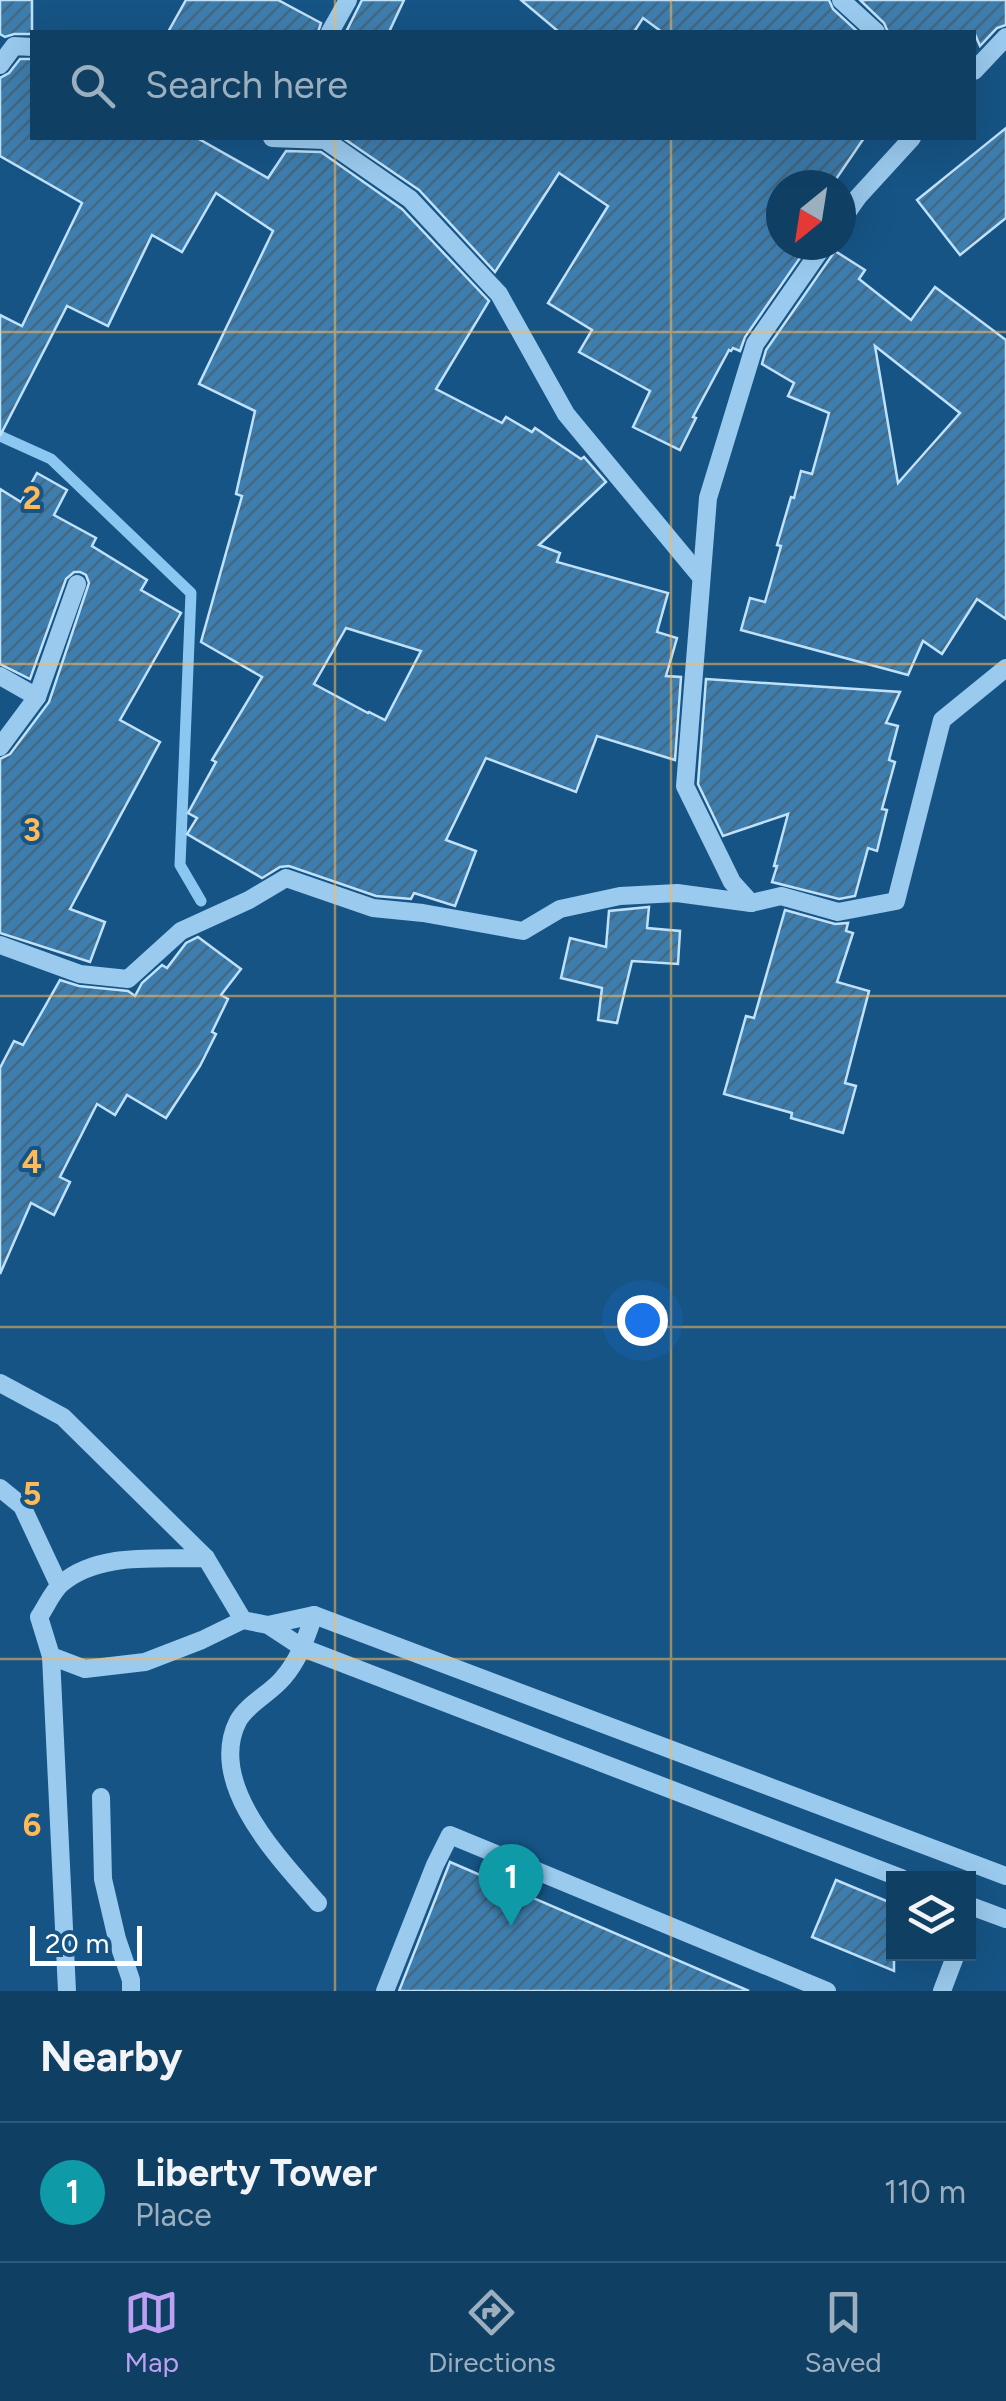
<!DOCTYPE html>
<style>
:root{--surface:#103f64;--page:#1e4a6d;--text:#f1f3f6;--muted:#9cafbf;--line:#305878;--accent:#bca0f2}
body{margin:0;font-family:Figtree,sans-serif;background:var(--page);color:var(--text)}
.controls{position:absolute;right:30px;bottom:30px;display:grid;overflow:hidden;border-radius:0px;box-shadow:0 10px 40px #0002}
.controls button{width:90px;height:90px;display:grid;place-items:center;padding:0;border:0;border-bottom:2px solid var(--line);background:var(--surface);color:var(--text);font:50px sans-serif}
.compass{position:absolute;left:766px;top:170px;width:90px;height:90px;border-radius:50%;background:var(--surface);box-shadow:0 10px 40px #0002;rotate:210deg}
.scale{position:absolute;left:30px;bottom:25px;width:112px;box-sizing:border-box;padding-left:10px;border:5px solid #fff;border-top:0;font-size:28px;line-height:35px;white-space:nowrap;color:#fff;-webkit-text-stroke:8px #165485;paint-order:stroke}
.you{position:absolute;left:642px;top:1320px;width:35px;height:35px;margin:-25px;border:8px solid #fff;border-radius:50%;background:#1a73e8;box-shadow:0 0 0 15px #1a73e833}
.badge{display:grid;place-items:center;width:65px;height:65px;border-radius:50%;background:var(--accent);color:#fff;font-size:32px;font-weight:700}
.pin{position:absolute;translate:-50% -82px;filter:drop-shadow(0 2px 5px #0008)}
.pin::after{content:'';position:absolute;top:52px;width:35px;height:30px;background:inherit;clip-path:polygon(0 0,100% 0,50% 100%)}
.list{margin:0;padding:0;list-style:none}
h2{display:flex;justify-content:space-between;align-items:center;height:130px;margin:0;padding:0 40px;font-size:42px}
h2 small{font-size:32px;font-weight:400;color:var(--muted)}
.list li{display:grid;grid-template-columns:65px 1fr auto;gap:30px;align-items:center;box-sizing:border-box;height:140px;padding:0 40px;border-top:2px solid var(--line)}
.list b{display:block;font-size:38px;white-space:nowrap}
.list p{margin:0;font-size:32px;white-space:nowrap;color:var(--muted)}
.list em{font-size:32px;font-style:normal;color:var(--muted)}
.icon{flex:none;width:55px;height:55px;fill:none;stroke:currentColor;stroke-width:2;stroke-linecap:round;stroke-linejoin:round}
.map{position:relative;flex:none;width:1006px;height:1991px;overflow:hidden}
.search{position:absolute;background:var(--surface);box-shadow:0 10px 40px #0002;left:30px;right:30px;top:30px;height:110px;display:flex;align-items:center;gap:25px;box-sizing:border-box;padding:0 35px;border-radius:0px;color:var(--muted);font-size:38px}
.sheet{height:270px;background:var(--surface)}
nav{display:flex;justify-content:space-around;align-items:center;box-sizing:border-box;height:140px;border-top:2px solid var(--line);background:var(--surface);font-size:28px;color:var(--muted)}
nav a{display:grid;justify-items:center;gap:5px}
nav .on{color:var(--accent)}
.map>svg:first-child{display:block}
</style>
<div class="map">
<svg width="1006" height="1991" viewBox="0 0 1006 1991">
<defs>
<pattern id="building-hatch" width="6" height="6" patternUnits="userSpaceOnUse" patternTransform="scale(2.5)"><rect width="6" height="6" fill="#3e7eaf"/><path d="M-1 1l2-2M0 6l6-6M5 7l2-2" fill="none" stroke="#446882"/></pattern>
</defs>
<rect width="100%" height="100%" fill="#165485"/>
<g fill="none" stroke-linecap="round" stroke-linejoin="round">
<path stroke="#8cc7f1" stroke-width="11" d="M0,436L51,459L191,593L180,865L201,901"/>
</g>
<g fill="url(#building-hatch)" stroke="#c0e1fa" stroke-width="2.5" fill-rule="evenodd">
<path d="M0,0H32V34H14L5,37L0,34Z"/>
<path d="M186,0H278L321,23L318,32H168Z"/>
<path d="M362,0H404L389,32H346Z"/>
<path d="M521,0H829L833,9L858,32H662L643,18L634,32H559Z"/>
<path d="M860,0H1006V25L997,28L980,46L974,32H888L884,23Z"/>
<path d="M20,59H32V138H197L268,178L286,151L321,152L402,209L489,301L436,389L502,423L506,417L532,432L535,428L581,459L584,457L606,482L539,545L560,553L557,562L668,593L657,632L677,638L666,676L681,677L675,760L597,736L576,792L486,758L446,840L476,851L455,906L414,893L411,899L376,896L289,866L280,867L262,878L187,834L197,818L188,813L216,762L212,760L262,677L201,642L242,496L236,494L255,411L199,384L273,231L216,193L182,252L152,235L108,326L67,306L0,436V315L22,326L82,203L0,156V78L9,73ZM346,628L421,651L385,720L369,712L368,713L314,684Z"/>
<path d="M1006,128V218L960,255L917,200Z"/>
<path d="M343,138H864L832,185H781V245H809L745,337L740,351L733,348L731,351L729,350L693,417L696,418L680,450L633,427L650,391L579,352L592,330L548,303L608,206L559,173L495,272L419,190Z"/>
<path d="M835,251L865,270L859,279L911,320L935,287L1006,340V619L977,599L942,654L923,641L908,675L741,630L750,598L765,602L781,546L777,545L791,497L794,498L801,471L812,474L829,413L788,396L794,383L762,364L766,350ZM875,346L960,413L898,483Z"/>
<path d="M37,473L67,490L54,515L96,538L92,546L147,580L141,590L181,613L120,720L160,742L70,909L105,922L90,962L0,933V759L10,754L49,702L89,583L86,575L80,572H74L66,579L30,679L0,664V489L21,502Z"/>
<path d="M706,679L900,692L886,723L898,726L889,760L895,762L882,809L887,810L877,851L868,848L855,896L839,899L772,882L777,866H774L788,814L723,836L698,784Z"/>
<path d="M649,907L647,928L680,931L678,964L632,961L617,1023L598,1020L602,988L561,978L570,938L606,947L609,911Z"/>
<path d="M785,910L835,924L848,923L846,931L853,933L837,982L869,991L845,1083L856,1086L843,1133L791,1118L792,1113L724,1094L746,1016L754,1018Z"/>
<path d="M198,937L241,969L221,995L228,999L212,1032L216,1034L200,1066L166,1118L127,1095L115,1115L97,1104L60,1177L70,1182L54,1215L31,1203L0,1274V1068L14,1041L23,1045L60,980L79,986L128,991L135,996L142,983L162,965L167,968L186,943Z"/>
<path d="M450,1862L749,1991H399Z"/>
<path d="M836,1880L894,1904V1971L812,1937Z"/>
</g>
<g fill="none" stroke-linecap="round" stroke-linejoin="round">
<g stroke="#9acaee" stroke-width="18">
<path d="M841,0L876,32"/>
<path d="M330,32L348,0"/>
<path d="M0,65L14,46L32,47"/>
<path d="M974,71L1006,37"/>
<path d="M272,138L325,140L410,199L499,294L566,414L701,577"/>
<path d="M841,221L858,197L912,138"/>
<path d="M824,245L755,344L708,498L685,786L732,882L751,903L781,896L838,912L896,901L942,720L1006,668"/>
<path d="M0,676L37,697"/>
<path d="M0,747L37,697L77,584"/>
<path d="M0,945L80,974L128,979L181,931L249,900L286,878L373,908L423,913L523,931L560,909L620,896L677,893L751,903"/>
<path d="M0,1383L63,1417L206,1558L243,1620L268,1625L303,1648L901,1878"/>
<path d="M0,1488L22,1506L59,1585"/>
<path d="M206,1558C159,1560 99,1551 61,1584C52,1592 46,1607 39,1617L51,1656L85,1669L145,1662L202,1640L243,1620"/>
<path d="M314,1615C306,1638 299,1660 283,1678C271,1693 247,1704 238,1721C206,1784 280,1859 318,1903"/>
<path d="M268,1625L314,1615L1006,1876"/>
<path d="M51,1656L67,1991"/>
<path d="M101,1797L103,1879L117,1939L131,1980V1991"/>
<path d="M968,1905L1006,1919"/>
<path d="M385,1991L435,1865L450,1835L827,1991"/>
<path d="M942,1991L956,1954"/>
</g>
</g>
<path fill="none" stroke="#ffba57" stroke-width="2.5" stroke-opacity="0.55" d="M335,0V32M671,0V32M335,138V1991M671,138V1991M0,332H1006M0,664H1006M0,996H1006M0,1327H1006M0,1659H1006"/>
<g font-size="32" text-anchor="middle" font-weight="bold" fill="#ffba57" stroke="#165485" stroke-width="8" stroke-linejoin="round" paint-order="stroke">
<text x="32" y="509">2</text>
<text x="32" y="841">3</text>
<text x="32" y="1173">4</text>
<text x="32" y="1505">5</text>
<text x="32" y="1836">6</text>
</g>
</svg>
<div class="controls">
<button><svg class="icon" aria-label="layers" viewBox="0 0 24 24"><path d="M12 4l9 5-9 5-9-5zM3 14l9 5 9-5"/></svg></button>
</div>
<svg class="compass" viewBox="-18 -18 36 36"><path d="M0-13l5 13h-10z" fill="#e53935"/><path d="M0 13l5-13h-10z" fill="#9cafbf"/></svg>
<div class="scale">20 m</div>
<div class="you"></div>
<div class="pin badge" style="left:511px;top:1926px;background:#0f9aa8">1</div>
<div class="search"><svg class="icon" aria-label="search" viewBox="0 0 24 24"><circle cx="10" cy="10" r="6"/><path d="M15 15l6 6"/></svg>Search here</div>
</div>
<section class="sheet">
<h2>Nearby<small></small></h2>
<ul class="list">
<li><span class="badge" style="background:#0f9aa8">1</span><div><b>Liberty Tower</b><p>Place</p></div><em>110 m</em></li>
</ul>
</section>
<nav>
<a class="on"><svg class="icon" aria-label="map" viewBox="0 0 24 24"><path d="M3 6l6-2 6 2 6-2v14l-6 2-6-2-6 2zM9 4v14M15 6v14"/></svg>Map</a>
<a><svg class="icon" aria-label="directions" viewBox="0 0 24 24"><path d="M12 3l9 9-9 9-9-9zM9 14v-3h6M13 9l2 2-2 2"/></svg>Directions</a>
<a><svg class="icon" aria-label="saved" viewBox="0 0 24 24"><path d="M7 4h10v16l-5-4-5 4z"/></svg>Saved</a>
</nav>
